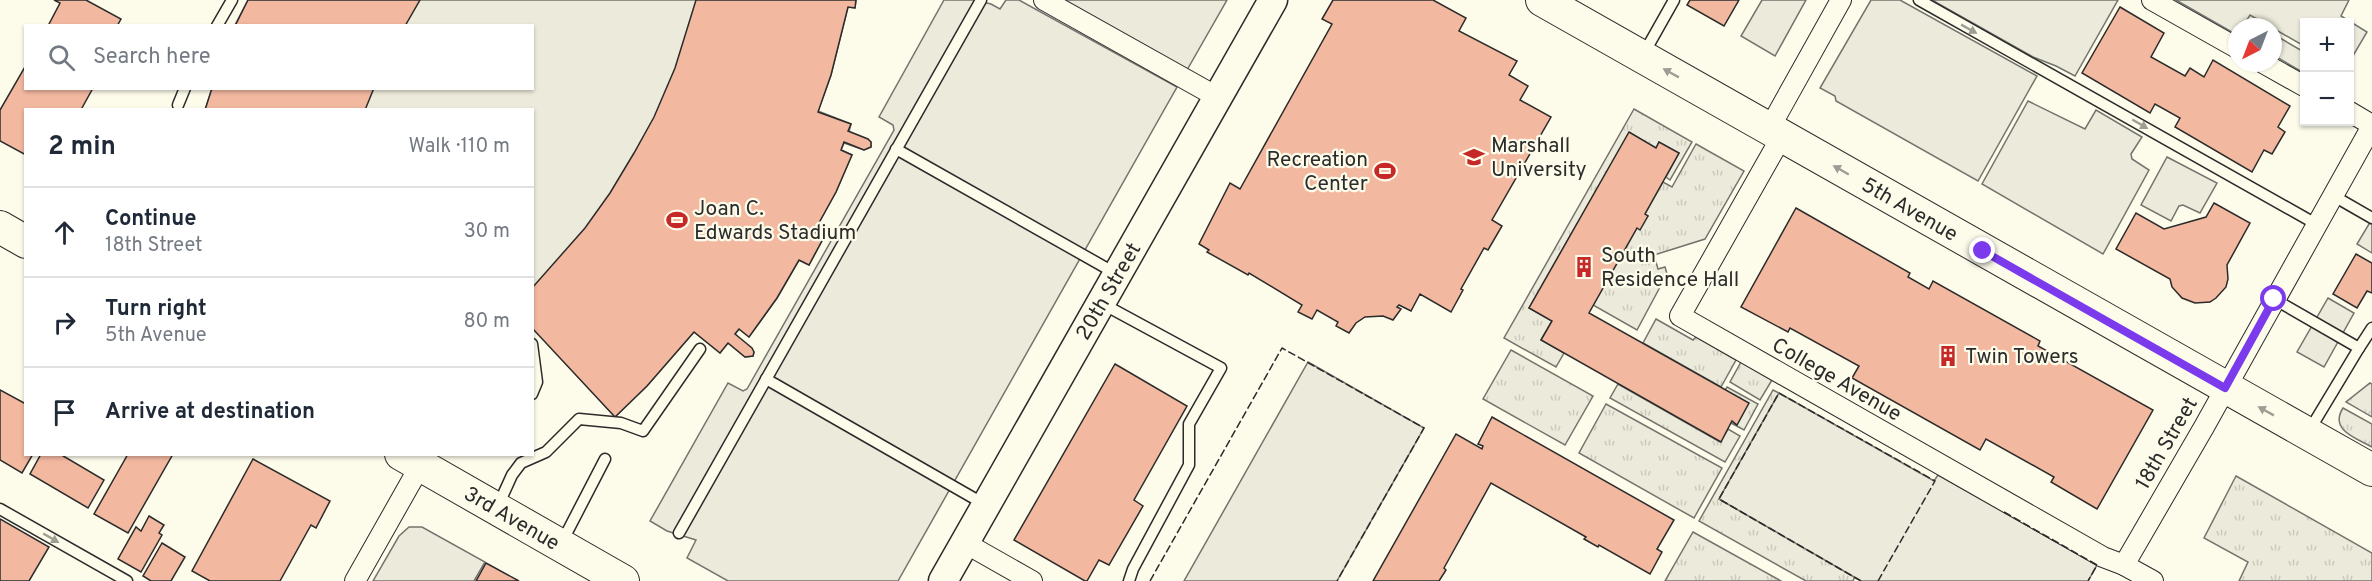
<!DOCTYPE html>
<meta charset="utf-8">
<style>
:root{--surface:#fff;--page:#f6f6f7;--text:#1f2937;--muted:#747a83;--line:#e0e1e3}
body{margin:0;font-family:Overpass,sans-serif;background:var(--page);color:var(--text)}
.controls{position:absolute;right:18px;top:18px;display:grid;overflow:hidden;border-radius:0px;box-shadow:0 2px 4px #0004}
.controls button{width:54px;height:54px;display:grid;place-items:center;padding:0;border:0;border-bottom:2px solid var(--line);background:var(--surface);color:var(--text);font:30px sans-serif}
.compass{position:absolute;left:2228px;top:18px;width:54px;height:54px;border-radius:50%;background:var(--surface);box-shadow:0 2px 4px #0004;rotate:222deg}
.stop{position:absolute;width:18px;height:18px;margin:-14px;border:4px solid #7c3aed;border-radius:50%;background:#fff}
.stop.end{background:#7c3aed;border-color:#fff;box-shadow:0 2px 6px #0008}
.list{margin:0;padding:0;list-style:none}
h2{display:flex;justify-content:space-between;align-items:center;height:78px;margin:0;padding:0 24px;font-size:26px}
h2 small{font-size:20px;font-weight:400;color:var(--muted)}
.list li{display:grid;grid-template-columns:39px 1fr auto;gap:18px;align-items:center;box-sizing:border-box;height:90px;padding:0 24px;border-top:2px solid var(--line)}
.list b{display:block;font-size:22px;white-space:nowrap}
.list p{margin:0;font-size:20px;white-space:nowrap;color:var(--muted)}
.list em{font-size:20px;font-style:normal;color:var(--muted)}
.icon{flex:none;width:33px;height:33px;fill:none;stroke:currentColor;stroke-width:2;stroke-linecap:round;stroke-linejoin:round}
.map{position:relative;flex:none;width:2372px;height:581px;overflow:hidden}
.search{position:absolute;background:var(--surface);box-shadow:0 2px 4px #0004;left:24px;top:24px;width:510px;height:66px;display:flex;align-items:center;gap:15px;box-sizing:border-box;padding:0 21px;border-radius:0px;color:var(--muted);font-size:22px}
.panel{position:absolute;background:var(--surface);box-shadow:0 2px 4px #0004;left:24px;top:108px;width:510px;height:348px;border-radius:0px}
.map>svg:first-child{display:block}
</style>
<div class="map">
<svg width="2372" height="581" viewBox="0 0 2372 581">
<defs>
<pattern id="grass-tufts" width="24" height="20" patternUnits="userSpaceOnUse" patternTransform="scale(1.5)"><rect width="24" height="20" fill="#ecebdb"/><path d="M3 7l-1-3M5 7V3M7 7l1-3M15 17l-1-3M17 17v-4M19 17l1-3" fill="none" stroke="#cbcabc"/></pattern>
</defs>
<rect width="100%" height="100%" fill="#fdfbea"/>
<g fill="url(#grass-tufts)" stroke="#74746e" stroke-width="1.5">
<path d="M1634,109L1692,142L1670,180L1666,177L1679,153L1659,142L1656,148L1629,133L1529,308L1552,321L1541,340L1564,353L1556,367L1504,338Z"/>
<path d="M1696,144L1744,171L1705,239L1654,255L1658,269L1665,267L1667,274L1637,330L1593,305L1637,228L1648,216L1645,214L1663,182L1672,187Z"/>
<path d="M1656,319L1693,340L1696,337L1736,360L1721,387L1643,343Z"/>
<path d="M1511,350L1593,396L1565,445L1483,399Z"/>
<path d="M1741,362L1772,380L1760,400L1730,382Z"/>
<path d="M2370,383L2372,384V417L2346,402Z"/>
<path d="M1618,384L1720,442L1728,429L1740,436L1725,462L1610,398Z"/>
<path d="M1727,387L1758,404L1744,430L1731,423L1736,424L1725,390Z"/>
<path d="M1773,390L1779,393L1719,499L1855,576L1853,581H1806L1699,521Z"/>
<path d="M1606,404L1722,468L1694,518L1579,453Z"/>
<path d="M2343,408L2372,424V447C2356,438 2329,430 2343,408Z"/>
<path d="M2236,476L2372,553V581H2239L2248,562L2204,538Z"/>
<path d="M1693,532L1781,581H1665Z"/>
</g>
<g fill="#ecebdb" stroke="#74746e" stroke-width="1.5">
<path d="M248,0H856L855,8L848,7L831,75L818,111L851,124L849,132L871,142V147L864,150L844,143L841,150L852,155L836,192L814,231L824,237L809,265L799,260L777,298L749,337L739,329L735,334L754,352L753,356L745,357L728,343L720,353L694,332L647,386L615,417L533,328L532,110H205L212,89L532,88V26L235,25Z"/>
<path d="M1308,362L1424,428L1337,581H1184Z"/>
<path d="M1779,393L1934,481L1938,475L2097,565L2088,581H1861L1719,499Z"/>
</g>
<g fill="#eceadb" stroke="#74746e" stroke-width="1.5">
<path d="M944,0H974L991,4L1000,9L1006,0H1019L1177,87L898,581H728L687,558L696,540L667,531L650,521L728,383L743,391L747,389L894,130L893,125L879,117Z"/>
<path d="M1063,0H1227L1187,70Z"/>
<path d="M1762,0H1806L1775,56L1741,36Z"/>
<path d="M1871,0H1900L2037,76L1978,181L1836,101L1835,96L1820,88Z"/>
<path d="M1932,0H2118L2075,76L2056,66L2033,57Z"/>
<path d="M2176,0H2349L2341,16L2367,32L2350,61V22H2304V46L2250,15L2247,20L2260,27H2237V35Z"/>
<path d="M2273,34L2304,52V73L2273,55Z"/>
<path d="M2028,101L2085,129L2096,110L2142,137L2131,154L2132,159L2149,170L2103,254L1982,184Z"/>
<path d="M2167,157L2217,183L2200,213L2183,205L2179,206L2171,221L2141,205Z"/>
<path d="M2372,219V253L2357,244Z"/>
<path d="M2328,298L2354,313L2324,367L2297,352Z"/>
<path d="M409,527H422L485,562L474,581H373L399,536Z"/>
</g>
<g fill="#f2b8a0" stroke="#2b2b2b" stroke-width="1.5">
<path d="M54,0H86L121,19L117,26H48L60,3Z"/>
<path d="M248,0H420L405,26H235Z"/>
<path d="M696,0H856L855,8L848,7L831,75L818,112L851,124L848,131L868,139L871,142V147L864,150L844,142L841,150L852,155L836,192L814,232L824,237L809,265L799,260L777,298L749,337L739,329L735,334L752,348L754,352L753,356L745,357L728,343L720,353L694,332L647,386L615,417L532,328V288L585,228L610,193L634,153L654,117L675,68Z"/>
<path d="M1333,0H1433L1466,18L1459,31L1517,61L1509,75L1528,86L1520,100L1551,117L1492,220L1502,226L1488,250L1484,248L1461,289L1463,290L1451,312L1420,294L1411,311L1399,305L1397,307L1401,309L1393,320L1383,316L1365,317L1356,323L1349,333L1336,326L1338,322L1317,310L1312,319L1298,312L1302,305L1249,273L1248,275L1207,252L1209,250L1199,244L1230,183L1240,189L1332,24L1322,19Z"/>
<path d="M1690,0H1739L1724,26L1687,5Z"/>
<path d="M2120,7L2164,33L2151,57L2185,76L2190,68L2204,77L2213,60L2290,106L2278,127L2285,132L2272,154L2264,150L2252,172L2175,127L2180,118L2155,104L2150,113L2082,73Z"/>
<path d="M26,65V88H93L82,108L85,110H26V155L0,141V110Z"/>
<path d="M212,88H374L365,110H205Z"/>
<path d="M1629,132L1656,148L1659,142L1679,153L1645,214L1648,216L1640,230L1637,228L1589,313L1749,403L1737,425L1732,421L1721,442L1541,340L1552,321L1529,308Z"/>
<path d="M2214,203L2250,223L2227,265L2228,279L2226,287L2216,298L2210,302L2195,303L2182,298L2172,287L2170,279L2116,249L2136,213L2164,229L2206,217Z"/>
<path d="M1796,208L1910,273L1908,277L1929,289L1933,281L2040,341L2038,346L2153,410L2097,509L2051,482L2054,477L1986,439L1980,450L1852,378L1859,366L1790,328L1788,332L1741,307Z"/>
<path d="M2356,254L2372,263V293L2367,291L2357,308L2333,294Z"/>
<path d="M1115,364L1187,406L1134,500L1143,506L1109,565L1099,560L1087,581H1085L1014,540Z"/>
<path d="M0,390L26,404V454H33L22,473L0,460Z"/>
<path d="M1492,417L1674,520L1657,549L1662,552L1650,574L1599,545L1598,547L1584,539L1586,537L1491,483L1444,568L1446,570L1439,581H1373L1456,434L1482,449L1483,446L1478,444Z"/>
<path d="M41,454H60L104,480L88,508L30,474Z"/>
<path d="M128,454H173L128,533L94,514Z"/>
<path d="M253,459L330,501L316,528L311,525L280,581H210L192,571Z"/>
<path d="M149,516L164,525L159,533L162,535L141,572L118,559L136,527L141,531Z"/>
<path d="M0,519L49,547L29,581H0Z"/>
<path d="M162,543L185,557L171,581H151L143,576Z"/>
<path d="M486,563L519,581H476Z"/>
</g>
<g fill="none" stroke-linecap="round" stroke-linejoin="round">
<defs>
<g id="lane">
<path d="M1919,0L2316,224"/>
<path d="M217,26L232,0"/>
<path d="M1643,55L1674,0"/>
<path d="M178,105L185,88"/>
<path d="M896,149L1115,273"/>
<path d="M2332,195L2372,218"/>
<path d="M2274,299L2359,348L2309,431"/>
<path d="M1101,303L1221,368L1189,424V465L1133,569L1129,581"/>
<path d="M532,344L537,382L532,394"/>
<path d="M2359,348L2372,328"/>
<path d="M766,379L984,504"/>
<path d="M497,508L512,475L521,463L546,452L579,419L621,423L643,431L700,349"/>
<path d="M0,509L127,581"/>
<path d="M679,533L981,0"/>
<path d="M561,544L605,459"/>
</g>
<g id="street">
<path d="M1044,0L1219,98"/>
<path d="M2152,0L2237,48"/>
<path d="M2263,63L2304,86"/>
<path d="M2350,112L2372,125"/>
<path d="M1769,129L1841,0"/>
<path d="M1782,136L1680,316L2103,557L2124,565L2153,581"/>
<path d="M965,543L1032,581"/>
<path d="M2124,565L2204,427L2372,126"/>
<path d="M355,581L420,466"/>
</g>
<path id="secondary" d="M943,581L1273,0"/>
<g id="primary">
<path d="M1542,0L2372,470"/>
<path d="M0,227L26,242"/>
<path d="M401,454L623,581"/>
</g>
</defs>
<use href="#lane" stroke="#2b2b2b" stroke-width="13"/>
<use href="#street" stroke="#2b2b2b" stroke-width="22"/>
<use href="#secondary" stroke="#2b2b2b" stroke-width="31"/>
<use href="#primary" stroke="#2b2b2b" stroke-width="34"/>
<use href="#lane" stroke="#fdfbea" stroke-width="10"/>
<use href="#street" stroke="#fdfbea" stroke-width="20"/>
<use href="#secondary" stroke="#fdfbea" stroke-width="28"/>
<use href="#primary" stroke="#fdfbea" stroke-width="32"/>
<g stroke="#2b2b2b" stroke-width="1.5" stroke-dasharray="8 3" stroke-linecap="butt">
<path d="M2004,512L2097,565L2088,581"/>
<path d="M1150,581L1282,348L1424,428L1337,581"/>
<path d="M1861,581L1719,499L1779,393L1935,481L1878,581"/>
</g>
</g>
<defs><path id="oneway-solid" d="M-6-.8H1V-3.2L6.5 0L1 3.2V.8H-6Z" transform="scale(1.5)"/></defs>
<g fill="#9e9d94">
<use href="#oneway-solid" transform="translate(1969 29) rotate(29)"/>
<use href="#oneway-solid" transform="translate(1671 73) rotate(-151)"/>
<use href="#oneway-solid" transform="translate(2140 124) rotate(30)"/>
<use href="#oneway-solid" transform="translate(1841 170) rotate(-150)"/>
<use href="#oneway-solid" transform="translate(2266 411) rotate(-151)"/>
<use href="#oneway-solid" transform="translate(51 538) rotate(30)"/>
</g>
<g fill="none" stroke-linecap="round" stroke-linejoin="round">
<path stroke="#7c3aed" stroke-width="8" d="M1983,251L2225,388L2274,299"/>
</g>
<defs>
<symbol id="university-bare" viewBox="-9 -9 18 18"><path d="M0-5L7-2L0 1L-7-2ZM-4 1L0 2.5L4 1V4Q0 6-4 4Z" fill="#c62828" stroke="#fdfbea" stroke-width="2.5" paint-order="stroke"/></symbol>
<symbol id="stadium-bare" viewBox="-9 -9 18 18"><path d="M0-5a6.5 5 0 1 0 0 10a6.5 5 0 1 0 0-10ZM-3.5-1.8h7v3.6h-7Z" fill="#c62828" stroke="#fdfbea" stroke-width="2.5" paint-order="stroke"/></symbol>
<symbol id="building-bare" viewBox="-9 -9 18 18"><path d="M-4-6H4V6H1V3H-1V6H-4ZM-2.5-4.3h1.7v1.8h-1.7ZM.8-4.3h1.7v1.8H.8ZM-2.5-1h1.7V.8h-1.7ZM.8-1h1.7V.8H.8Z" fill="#c62828" stroke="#fdfbea" stroke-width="2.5" paint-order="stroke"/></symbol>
</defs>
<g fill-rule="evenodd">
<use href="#university-bare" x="1459" y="142" width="30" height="30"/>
<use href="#stadium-bare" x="1370" y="156" width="30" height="30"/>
<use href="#stadium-bare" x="662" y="205" width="30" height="30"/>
<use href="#building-bare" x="1569" y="252" width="30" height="30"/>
<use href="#building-bare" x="1933" y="341" width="30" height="30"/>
</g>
<g text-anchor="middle" stroke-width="4.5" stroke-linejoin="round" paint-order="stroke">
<g font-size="21" fill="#2b2b2b" stroke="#fdfbea" text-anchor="start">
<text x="1491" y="152">Marshall<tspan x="1491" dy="24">University</tspan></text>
<text x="1368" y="166" text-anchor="end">Recreation<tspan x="1368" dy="24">Center</tspan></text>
<text x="694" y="215">Joan C.<tspan x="694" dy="24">Edwards Stadium</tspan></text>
<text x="1601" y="262">South<tspan x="1601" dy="24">Residence Hall</tspan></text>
<text x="1965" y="363">Twin Towers</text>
</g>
<g font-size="21" fill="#2b2b2b" stroke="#fdfbea">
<text transform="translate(1910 209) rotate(30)" y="7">5th Avenue</text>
<text transform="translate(1108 291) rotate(-60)" y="7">20th Street</text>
<text transform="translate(1837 379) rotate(30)" y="7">College Avenue</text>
<text transform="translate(2166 443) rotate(-60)" y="7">18th Street</text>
<text transform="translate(512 518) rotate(30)" y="7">3rd Avenue</text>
</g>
</g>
</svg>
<div class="controls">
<button>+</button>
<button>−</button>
</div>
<svg class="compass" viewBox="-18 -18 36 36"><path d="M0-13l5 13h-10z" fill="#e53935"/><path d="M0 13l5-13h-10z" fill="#747a83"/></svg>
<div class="stop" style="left:2274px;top:299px"></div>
<div class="stop end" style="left:1983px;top:251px"></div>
<div class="search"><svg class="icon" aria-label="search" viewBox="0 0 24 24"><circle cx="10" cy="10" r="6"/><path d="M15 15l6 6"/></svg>Search here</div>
<section class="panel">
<h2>2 min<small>Walk · 110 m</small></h2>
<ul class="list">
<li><svg class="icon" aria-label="ahead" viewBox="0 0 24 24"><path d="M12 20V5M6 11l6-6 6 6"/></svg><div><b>Continue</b><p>18th Street</p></div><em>30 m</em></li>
<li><svg class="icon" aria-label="right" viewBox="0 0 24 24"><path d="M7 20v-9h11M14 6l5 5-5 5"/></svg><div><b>Turn right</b><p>5th Avenue</p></div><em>80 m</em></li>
<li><svg class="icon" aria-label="arrive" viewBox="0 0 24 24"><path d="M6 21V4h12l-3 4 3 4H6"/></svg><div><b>Arrive at destination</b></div></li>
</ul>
</section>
</div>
